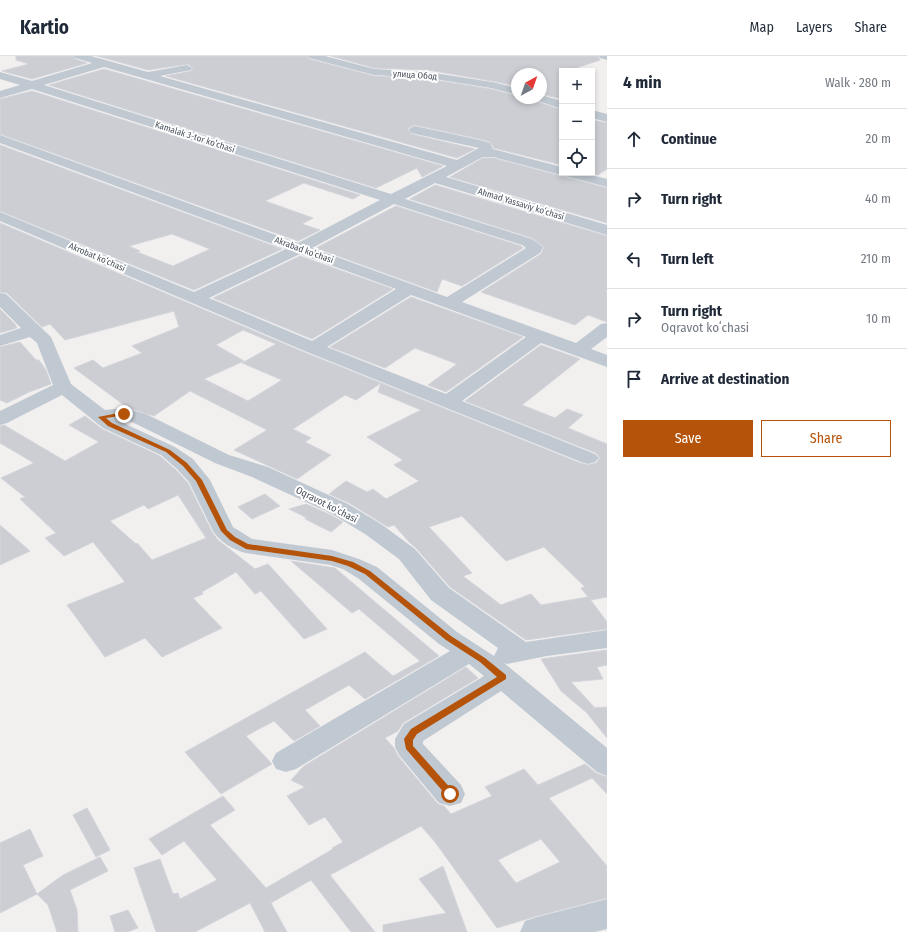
<!DOCTYPE html>
<meta charset="utf-8">
<style>
:root{--surface:#fff;--page:#f2f2f3;--text:#1f2937;--muted:#747a83;--line:#e0e1e3;--accent:#b45309}
body{margin:0;font-family:"Fira Sans Condensed",sans-serif;background:var(--page);color:var(--text)}
.controls{position:absolute;right:12px;top:12px;display:grid;overflow:hidden;border-radius:0px;box-shadow:0 2px 6px #0003}
.controls button{width:36px;height:36px;display:grid;place-items:center;padding:0;border:0;border-bottom:1px solid var(--line);background:var(--surface);color:var(--text);font:20px sans-serif}
.compass{position:absolute;left:511px;top:12px;width:36px;height:36px;border-radius:50%;background:var(--surface);box-shadow:0 2px 6px #0003;rotate:40deg}
.stop{position:absolute;width:12px;height:12px;margin:-9px;border:3px solid #b45309;border-radius:50%;background:#fff}
.stop.end{background:#b45309;border-color:#fff;box-shadow:0 1px 4px #0008}
.list{margin:0;padding:0;list-style:none}
h2{display:flex;justify-content:space-between;align-items:center;height:52px;margin:0;padding:0 16px;font-size:17px}
h2 small{font-size:13px;font-weight:400;color:var(--muted)}
.list li{display:grid;grid-template-columns:26px 1fr auto;gap:12px;align-items:center;box-sizing:border-box;height:60px;padding:0 16px;border-top:1px solid var(--line)}
.list b{display:block;font-size:15px;white-space:nowrap}
.list p{margin:0;font-size:13px;white-space:nowrap;color:var(--muted)}
.list em{font-size:13px;font-style:normal;color:var(--muted)}
.actions{display:flex;gap:8px;padding:12px 16px}
.actions a{flex:1;padding:9px 0;border:1px solid var(--accent);border-radius:0px;text-align:center;font-size:14px;color:var(--accent)}
.actions .main{background:var(--accent);color:#fff}
.icon{flex:none;width:22px;height:22px;fill:none;stroke:currentColor;stroke-width:2;stroke-linecap:round;stroke-linejoin:round}
.map{position:relative;flex:none;width:607px;height:876px;overflow:hidden}
header{display:flex;align-items:center;gap:24px;box-sizing:border-box;height:56px;padding:0 20px;background:var(--surface);border-bottom:1px solid var(--line)}
header strong{font-size:19px}
nav{display:flex;gap:22px;margin-inline-start:auto;font-size:14px}
main{display:flex}
aside{flex:1;background:var(--surface)}
.map>svg:first-child{display:block}
</style>
<header>
<strong>Kartio</strong>
<nav><a>Map</a><a>Layers</a><a>Share</a></nav>
</header>
<main>
<div class="map">
<svg width="607" height="876" viewBox="0 0 607 876">
<rect width="100%" height="100%" fill="#f2efef"/>
<g fill="#ccced4" stroke="#d3d5db" fill-rule="evenodd">
<path d="M16,0H73L75,3L87,7L32,23L2,15L29,8L16,4Z"/>
<path d="M97,0H307L309,3L374,20L428,23L491,33L517,40V42H532L535,45L562,54V109L494,92L490,86L480,83L415,69L411,70L408,73L411,78L475,93L457,102L166,20L191,15L193,12L188,8L148,14Z"/>
<path d="M331,0H598L600,4L576,12L589,15H562V43L541,38V18H517V30L492,25L428,14L374,12Z"/>
<path d="M104,13L443,110L422,121L417,112L376,132L49,29Z"/>
<path d="M32,35L360,139L353,143L304,127L265,145L313,162L302,168L320,174L298,185L0,78V43Z"/>
<path d="M592,64L607,67V113L598,119L590,117H592Z"/>
<path d="M0,89L282,193L194,234L0,155ZM172,178L210,193L173,210L137,196L140,195L129,190Z"/>
<path d="M483,102H493L607,132V167L450,121Z"/>
<path d="M435,129L607,180V266L588,259L575,269L481,236L541,198L544,191L532,182L410,143Z"/>
<path d="M396,150L521,190L523,192L462,230L442,223L437,236L316,192Z"/>
<path d="M0,167L306,297L381,327L356,344L345,339L293,373L311,382L305,386L331,399L297,423L234,394L267,374L190,335L154,360L128,352L74,312L93,304L103,312L142,297L132,290L179,271L174,255L65,284L50,268L42,271L7,237L0,236ZM243,274L276,288L242,307L282,324L248,345L204,323L244,305L216,289Z"/>
<path d="M300,200L393,233L312,283L213,242Z"/>
<path d="M411,241L523,281L446,336L428,329L457,308L415,292L385,312L330,291Z"/>
<path d="M0,253L15,268L17,272L0,277Z"/>
<path d="M20,286L36,304H39L46,314L51,328L29,336L7,347L0,344V291Z"/>
<path d="M541,289L580,303L522,349L555,362L567,353L583,359L568,372L607,388V541L591,544L590,543L607,566V573L526,584L450,531L416,492L410,487L394,469L388,471L349,447L329,438L346,425L367,436L373,433L386,443L419,425L394,409L403,404L367,381L421,354L378,336L381,327L580,407L588,409L596,407L600,402L596,397L465,345ZM462,460L506,505L544,491L585,531L581,532L588,541L541,549L531,538L501,549L463,520L472,517L429,471Z"/>
<path d="M85,360L102,373L160,400L176,414L188,427L212,476L218,484L255,513L268,508L327,573L304,583L261,535L255,538L236,516L202,536L203,538L193,542L222,572L162,601L145,582L105,601L67,549L125,526L93,486L64,500L45,482L56,477L20,443L25,441L1,422L34,407L0,387V370L4,369L65,405L99,386L69,369ZM178,439L206,482L152,504L137,487L136,488L110,465L144,449L148,453Z"/>
<path d="M265,438L280,450L252,463L238,451Z"/>
<path d="M306,448L331,459L343,466L331,476L305,463L307,462L289,453Z"/>
<path d="M0,469L30,495L0,509Z"/>
<path d="M291,505L335,512L439,600L365,643L349,629L305,654L320,670L294,685L274,665L246,680L272,708L221,738L185,696L365,596L393,620L420,605L359,553L352,557Z"/>
<path d="M607,594V609L597,611L603,623L571,626L594,651L592,652L607,651V682L587,657L561,635L541,603Z"/>
<path d="M466,611L478,622L403,667L398,675L385,682L394,692L398,700L438,748L444,750L451,758L492,740L485,731L524,713L538,729L585,708L596,717L607,721V738L592,722L549,742L607,810V842L537,860L497,872L435,786L421,770L330,819L375,876H351L311,824L271,847L287,876H265L250,847L195,876H156L134,812L160,803L173,838L178,837L180,843L217,824L184,785L162,799L149,783L223,740L235,754L210,769L266,832L333,793L332,792L343,786L325,761L309,769L287,740L305,731L291,724L304,710ZM541,783L560,806L516,827L498,804Z"/>
<path d="M87,752L110,794L96,801L73,759Z"/>
<path d="M30,773L43,800L23,809L37,838L0,857V787Z"/>
<path d="M100,801L108,815L70,834L77,854L78,876H57L48,849L37,838L63,819Z"/>
<path d="M443,810L467,876H383V869L446,857L419,823Z"/>
<path d="M128,854L138,872L127,876H115L110,860Z"/>
</g>
<g fill="none" stroke-linecap="round" stroke-linejoin="round">
<g fill="#c0c9d1" fill-rule="evenodd">
<path d="M74,0H91L148,16L187,9L192,12L191,14L160,20L457,104L479,92L411,77L409,74L411,71L415,70L480,84L490,87L493,93L562,111V117H584L607,123V131L493,101H483L446,121L607,169V179L435,127L405,143L532,183L543,191L540,197L462,246L576,287L601,268L607,267V281L591,293L607,299V311L541,287L462,345L595,398L599,402L595,406L588,408L581,406L307,296L0,165V156L194,236L286,193L0,87V79L298,187L380,144L32,33L0,42V35L20,29L0,23V16L32,25L92,7L75,2ZM104,11L447,110L391,138L44,29ZM394,148L522,189L526,192L447,241L312,192ZM300,198L396,233L312,285L209,242ZM411,239L526,281L446,338L327,291Z"/>
<path d="M308,0H325L374,13L428,16L492,26L517,32V39L491,32L428,22L374,19L309,2Z"/>
<path d="M599,0H607V4L600,2Z"/>
<path d="M541,39L562,45V53L535,44L533,42H541Z"/>
<path d="M592,54L607,58V66L592,62Z"/>
<path d="M0,237L6,238L51,281L71,328L105,354L124,352L146,358L229,399L268,411L348,448L381,468L415,493L449,532L526,586L607,574V592L547,600L507,608L504,607L607,692V720L597,716L501,635L423,685V688L461,729L465,738L461,747L450,750L439,747L399,699L395,691V683L404,668L484,620L469,608L296,713L286,716L276,713L272,705L276,697L450,595L439,588L359,523L343,513L330,509L246,497C233,494 220,486 213,475L189,426L177,413L161,399L103,372L62,339L7,367L0,369V355L53,329L37,287L30,281L0,290V279L21,272L0,251ZM124,364L132,366L215,407L252,421L332,458L365,478L399,503L431,544L498,592L494,600L457,576L377,511L359,503L332,494L252,483L233,471L210,424L193,403L175,391L119,365Z"/>
<path d="M607,843V873L595,876H520L525,865L537,861Z"/>
</g>
</g>
<path fill="#b45309" d="M124,356H126V359L106,362L112,367L170,394L187,407L202,424L227,474L235,481L248,488L332,500L353,506L370,515L451,580L485,602L506,619V623L417,678L413,684V690L453,735L455,738L453,740H447L406,693L404,683L411,673L497,621L480,606L446,584L365,518L348,510L332,505L246,493L230,484L221,475L196,425L183,410L166,396L108,370L98,361Z"/>
<g text-anchor="middle" stroke-width="4" stroke-linejoin="round" paint-order="stroke">
<g font-size="9" fill="#48515c" stroke="#fff">
<text transform="translate(415 19) rotate(4)" y="3">улица Обод</text>
<text transform="translate(195 81) rotate(18)" y="3">Kamalak 3-tor koʻchasi</text>
<text transform="translate(521 148) rotate(17)" y="3">Ahmad Yassaviy koʻchasi</text>
<text transform="translate(304 194) rotate(20)" y="3">Akrabad koʻchasi</text>
<text transform="translate(97 201) rotate(23)" y="3">Akrobat koʻchasi</text>
</g>
<g font-size="10" fill="#48515c" stroke="#fff">
<text transform="translate(327 448) rotate(27)" y="4">Oqravot koʻchasi</text>
</g>
</g>
</svg>
<div class="controls">
<button>+</button>
<button>−</button>
<button><svg class="icon" aria-label="locate" viewBox="0 0 24 24"><circle cx="12" cy="12" r="6"/><path d="M12 2v4M12 18v4M2 12h4M18 12h4"/></svg></button>
</div>
<svg class="compass" viewBox="-18 -18 36 36"><path d="M0-13l5 13h-10z" fill="#e53935"/><path d="M0 13l5-13h-10z" fill="#747a83"/></svg>
<div class="stop" style="left:450px;top:738px"></div>
<div class="stop end" style="left:124px;top:358px"></div>
</div>
<aside>
<h2>4 min<small>Walk · 280 m</small></h2>
<ul class="list">
<li><svg class="icon" aria-label="ahead" viewBox="0 0 24 24"><path d="M12 20V5M6 11l6-6 6 6"/></svg><div><b>Continue</b></div><em>20 m</em></li>
<li><svg class="icon" aria-label="right" viewBox="0 0 24 24"><path d="M7 20v-9h11M14 6l5 5-5 5"/></svg><div><b>Turn right</b></div><em>40 m</em></li>
<li><svg class="icon" aria-label="left" viewBox="0 0 24 24"><path d="M17 20v-9H6M10 6l-5 5 5 5"/></svg><div><b>Turn left</b></div><em>210 m</em></li>
<li><svg class="icon" aria-label="right" viewBox="0 0 24 24"><path d="M7 20v-9h11M14 6l5 5-5 5"/></svg><div><b>Turn right</b><p>Oqravot koʻchasi</p></div><em>10 m</em></li>
<li><svg class="icon" aria-label="arrive" viewBox="0 0 24 24"><path d="M6 21V4h12l-3 4 3 4H6"/></svg><div><b>Arrive at destination</b></div></li>
</ul>
<div class="actions"><a class="main">Save</a><a>Share</a></div>
</aside>
</main>
